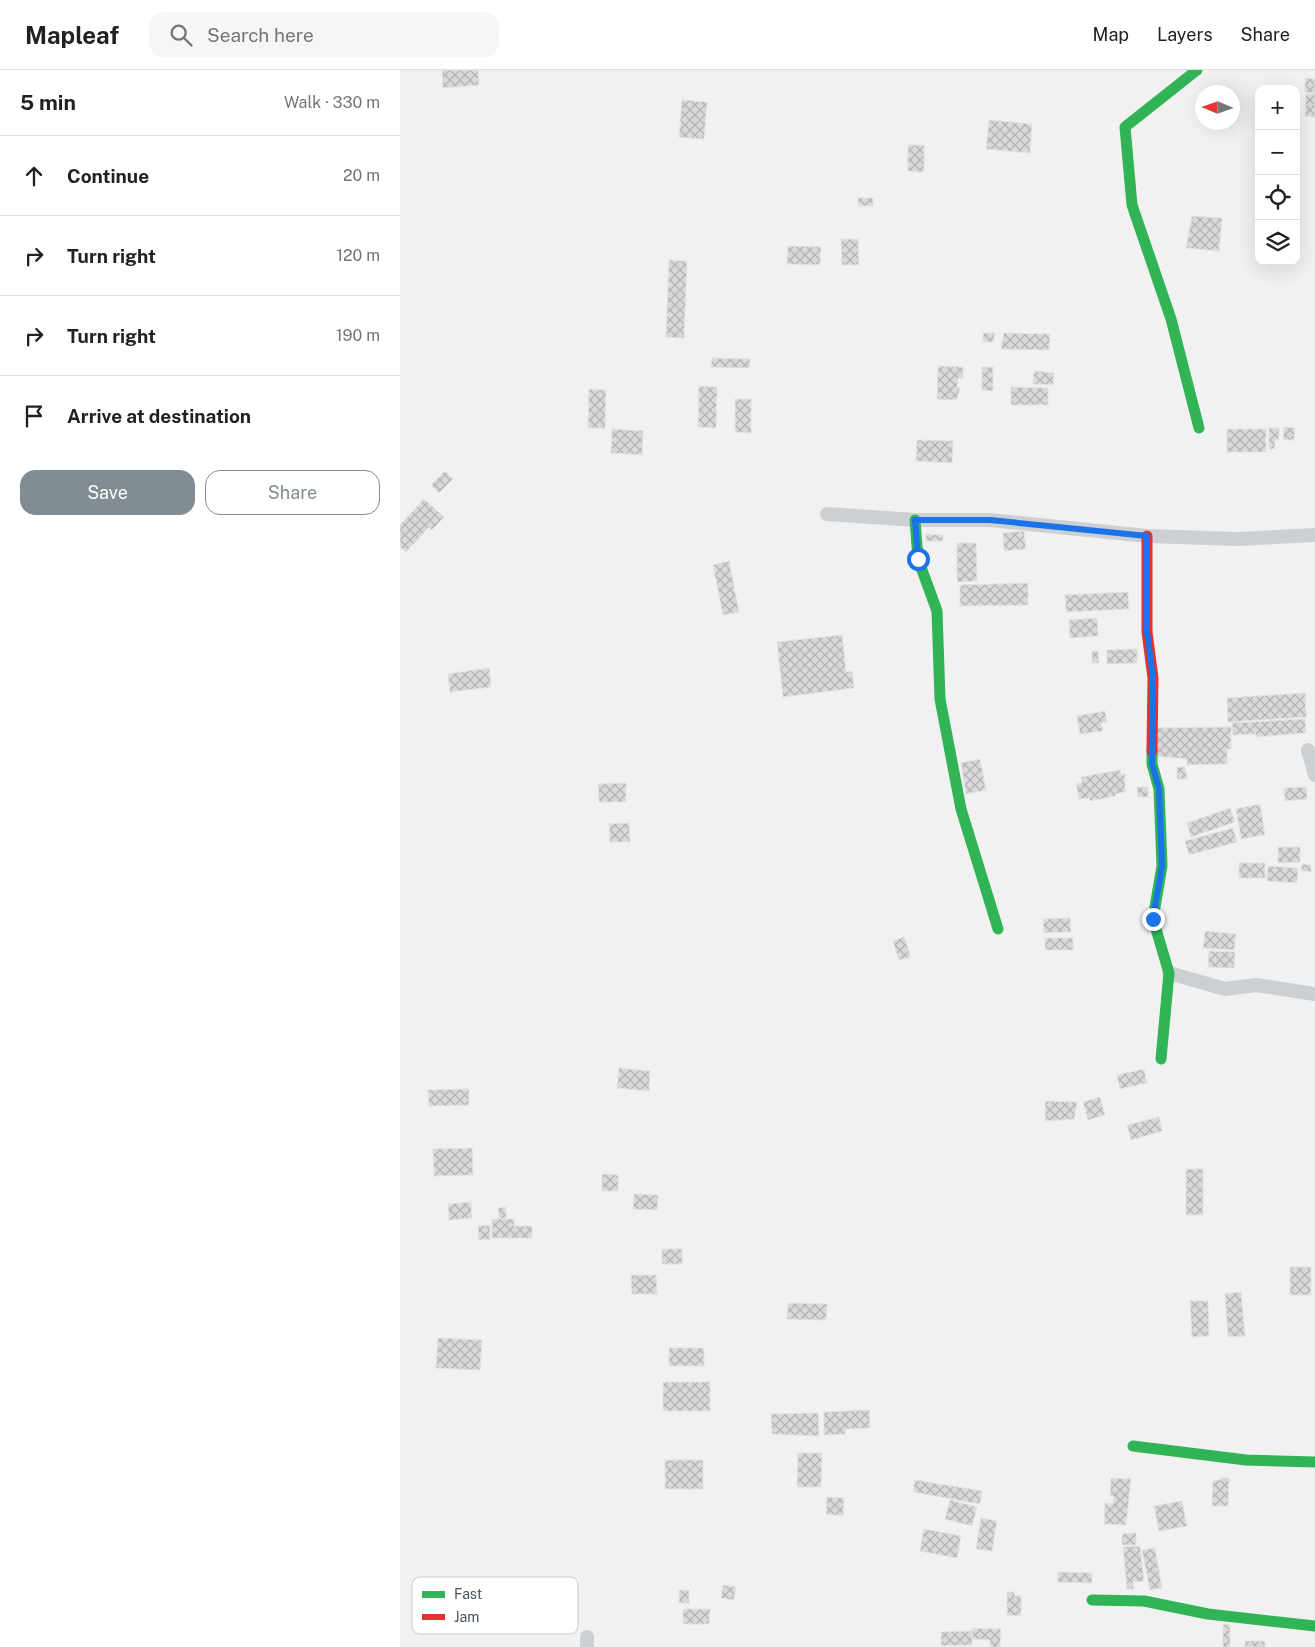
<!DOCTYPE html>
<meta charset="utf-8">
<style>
:root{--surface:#fff;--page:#f6f6f6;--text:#202124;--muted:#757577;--line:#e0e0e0;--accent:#828c93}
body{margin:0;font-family:"Public Sans",sans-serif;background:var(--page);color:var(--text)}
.controls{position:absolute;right:15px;top:15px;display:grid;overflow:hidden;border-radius:10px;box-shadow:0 5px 20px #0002}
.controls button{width:45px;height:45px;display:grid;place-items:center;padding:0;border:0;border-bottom:1px solid var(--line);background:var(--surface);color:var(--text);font:25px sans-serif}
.compass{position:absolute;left:795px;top:15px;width:45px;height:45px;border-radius:50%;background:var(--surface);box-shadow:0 5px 20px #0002;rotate:272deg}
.stop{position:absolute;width:15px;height:15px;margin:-11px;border:4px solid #1a73e8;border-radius:50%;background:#fff}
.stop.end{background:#1a73e8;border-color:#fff;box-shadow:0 1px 5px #0008}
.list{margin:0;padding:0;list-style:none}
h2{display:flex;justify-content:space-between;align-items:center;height:65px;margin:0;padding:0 20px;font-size:21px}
h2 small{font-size:16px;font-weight:400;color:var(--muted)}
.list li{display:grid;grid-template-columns:32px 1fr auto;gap:15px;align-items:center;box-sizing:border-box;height:80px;padding:0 20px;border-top:1px solid var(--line)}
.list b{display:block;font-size:19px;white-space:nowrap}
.list em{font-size:16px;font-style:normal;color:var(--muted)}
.actions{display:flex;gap:10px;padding:15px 20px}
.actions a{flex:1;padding:11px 0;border:1px solid var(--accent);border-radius:15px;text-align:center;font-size:18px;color:var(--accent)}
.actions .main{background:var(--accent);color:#fff}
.icon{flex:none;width:28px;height:28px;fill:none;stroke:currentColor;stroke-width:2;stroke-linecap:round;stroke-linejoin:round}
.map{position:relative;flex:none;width:915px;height:1577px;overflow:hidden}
header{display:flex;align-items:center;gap:30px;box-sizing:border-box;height:70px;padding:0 25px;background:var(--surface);border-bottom:1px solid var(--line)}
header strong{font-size:24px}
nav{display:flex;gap:28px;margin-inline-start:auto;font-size:18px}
.search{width:350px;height:45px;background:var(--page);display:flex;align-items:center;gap:12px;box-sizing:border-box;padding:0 18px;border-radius:15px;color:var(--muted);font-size:19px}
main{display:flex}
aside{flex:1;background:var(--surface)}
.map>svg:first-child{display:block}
</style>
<header>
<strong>Mapleaf</strong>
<div class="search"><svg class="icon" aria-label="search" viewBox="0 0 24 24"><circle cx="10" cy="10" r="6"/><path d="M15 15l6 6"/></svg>Search here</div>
<nav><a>Map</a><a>Layers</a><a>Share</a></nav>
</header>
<main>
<aside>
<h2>5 min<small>Walk · 330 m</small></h2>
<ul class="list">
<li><svg class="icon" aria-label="ahead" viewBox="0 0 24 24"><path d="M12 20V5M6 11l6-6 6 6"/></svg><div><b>Continue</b></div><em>20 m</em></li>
<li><svg class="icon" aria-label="right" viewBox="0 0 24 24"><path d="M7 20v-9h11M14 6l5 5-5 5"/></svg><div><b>Turn right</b></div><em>120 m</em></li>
<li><svg class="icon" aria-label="right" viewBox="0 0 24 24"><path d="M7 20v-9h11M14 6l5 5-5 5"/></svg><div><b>Turn right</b></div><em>190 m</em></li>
<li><svg class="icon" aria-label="arrive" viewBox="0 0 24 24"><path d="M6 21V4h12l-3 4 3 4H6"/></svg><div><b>Arrive at destination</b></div></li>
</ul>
<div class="actions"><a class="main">Save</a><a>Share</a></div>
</aside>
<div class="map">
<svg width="915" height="1577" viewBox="0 0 915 1577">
<defs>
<pattern id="building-cross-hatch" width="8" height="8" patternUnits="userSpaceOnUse" patternTransform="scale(1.25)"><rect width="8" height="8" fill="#d9d9db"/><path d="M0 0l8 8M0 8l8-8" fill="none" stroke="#b2b3b5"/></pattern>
</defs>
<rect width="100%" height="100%" fill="#f2f1f1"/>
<g fill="url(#building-cross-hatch)" stroke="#e3e3e4">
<path d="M42,0H78L79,15L43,18Z"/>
<path d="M905,8L915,9V23L905,22Z"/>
<path d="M906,24H915V47L905,46Z"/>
<path d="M282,30L307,32L304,69L279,67Z"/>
<path d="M589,50L632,54L630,83L586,79Z"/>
<path d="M508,75H524V102L508,101Z"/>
<rect x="458" y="128" width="15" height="8"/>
<path d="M792,146L822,148L819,181L786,178Z"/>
<path d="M441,169H458L459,195H442Z"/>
<path d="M388,176L421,177L420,195L387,194Z"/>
<path d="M269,190L287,191L284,268L266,267Z"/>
<path d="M583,263H595L593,272H583Z"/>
<path d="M604,263L650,264L649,280L601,279Z"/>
<path d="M312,288L350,289L349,298L311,297Z"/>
<path d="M538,296L563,297V308H558L557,318H560L557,330L537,329Z"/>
<path d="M582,297H593V321L582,320Z"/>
<path d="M634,301L654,303L653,315L633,314Z"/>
<path d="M299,316L317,317L316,358L298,357Z"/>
<path d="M611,317L648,318V335H611Z"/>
<path d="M189,319L206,320L205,358H188Z"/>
<path d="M335,329H351V363L335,362Z"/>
<path d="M884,357L895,358L894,370H883Z"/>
<path d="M869,358H879V370H875V379H869Z"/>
<path d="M212,359L243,361L242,385L211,383Z"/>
<rect x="827" y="359" width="39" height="23"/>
<path d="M517,370L553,371L552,393L516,391Z"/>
<path d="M45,401L53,409L39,423L31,415Z"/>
<path d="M24,429L44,447L32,460L29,457L6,482L0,477V455Z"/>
<path d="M624,461L626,479L604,481L603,463Z"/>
<path d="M526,464L543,465V471H526Z"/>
<path d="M557,473H576L577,511L557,512Z"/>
<path d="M329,491L339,542L323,545L313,495Z"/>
<path d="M628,513V535L560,536V515Z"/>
<path d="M728,522L729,539L666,542L665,525Z"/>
<path d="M697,548L698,566L670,568L669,550Z"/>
<path d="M442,565L446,602L452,601L454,618L383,627L377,572Z"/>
<path d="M737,579V593L707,594V580Z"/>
<path d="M692,581H698L699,593H692Z"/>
<path d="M89,598L91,617L50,622L48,604Z"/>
<path d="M905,623L906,647L828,652L827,628Z"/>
<path d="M705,641L707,652L701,653L703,661L680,664L677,646Z"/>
<path d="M905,649L906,663L856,667V664L833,665L832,653Z"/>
<path d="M831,657V679H827V694L787,695V689L756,686V658Z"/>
<path d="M580,689L586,720L566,724L561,693Z"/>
<path d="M777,697H785L787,709H777Z"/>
<path d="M720,700L721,705L725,704V722L715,724L716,726L690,731L689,728L679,729L676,714L682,713L681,707Z"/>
<path d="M226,713V732H199L198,714Z"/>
<path d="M737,717H748V727H738Z"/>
<path d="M906,717L907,729L885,731L884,718Z"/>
<path d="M860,734L865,765L841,769L836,739Z"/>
<path d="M830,738L835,752L791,767L787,753Z"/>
<path d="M229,753L230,772H210L209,754Z"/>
<path d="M833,758L837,772L789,785L785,771Z"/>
<path d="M878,777H900V792L878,793Z"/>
<rect x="839" y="793" width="26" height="15"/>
<path d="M902,794L911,795V802L901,801Z"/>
<path d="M868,796L898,798L897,813L867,811Z"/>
<path d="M670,848L671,862L644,863L643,849Z"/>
<path d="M805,861L836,864L834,880L803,878Z"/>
<path d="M504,867L511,887L499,890L493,871Z"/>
<rect x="645" y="868" width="28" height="12"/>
<path d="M809,881L835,882L834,898L808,897Z"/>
<path d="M219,998L250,1001L249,1021L217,1018Z"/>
<path d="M744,999L747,1013L720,1019L717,1005Z"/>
<path d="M69,1019V1035L29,1036L28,1020Z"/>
<path d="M700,1027L705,1045L688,1050L683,1032Z"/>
<path d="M645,1031L677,1032L674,1049L645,1051Z"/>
<path d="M759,1047L762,1061L731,1070L727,1055Z"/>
<path d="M72,1078L73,1105L34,1106L33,1079Z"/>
<rect x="786" y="1099" width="17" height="46"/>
<path d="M202,1104L218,1105V1121H202Z"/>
<path d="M234,1124L258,1125L257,1140L233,1139Z"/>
<path d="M71,1132L72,1148L49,1150L48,1134Z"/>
<path d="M106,1137V1148L99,1149L98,1138Z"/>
<path d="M92,1149H114V1156H132V1168H92Z"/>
<path d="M90,1155V1169L79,1170L78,1156Z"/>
<rect x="262" y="1179" width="20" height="15"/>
<rect x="890" y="1197" width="21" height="28"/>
<path d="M231,1205H256L257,1224H232Z"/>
<path d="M841,1222L845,1266L828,1267L825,1224Z"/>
<path d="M790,1231H808L809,1266L792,1267Z"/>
<path d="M388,1233L427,1234L426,1250L387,1249Z"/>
<path d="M38,1268L82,1270L80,1300L36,1298Z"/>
<rect x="269" y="1278" width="35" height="18"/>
<rect x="263" y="1312" width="47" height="29"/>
<path d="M469,1340L470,1358L445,1359L446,1364L424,1365V1342Z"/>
<path d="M418,1343L419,1366L372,1364L371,1344Z"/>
<path d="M398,1383H422L421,1417H397Z"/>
<rect x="265" y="1390" width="38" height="29"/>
<path d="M711,1408L731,1409L726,1455L704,1454L705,1433L713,1434L714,1426H710Z"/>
<path d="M821,1408H829L828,1436H812L813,1410H821Z"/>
<path d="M515,1410L582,1421L580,1434L513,1422Z"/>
<path d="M427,1427L444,1428L443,1446L426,1444Z"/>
<path d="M550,1430L577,1437L572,1456L545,1449Z"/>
<path d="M782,1431L787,1456L759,1461L754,1436Z"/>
<path d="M581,1448L597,1451L592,1481L576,1479Z"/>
<path d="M524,1459L561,1466L557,1488L520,1481Z"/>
<path d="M736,1463V1475H722V1464Z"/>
<path d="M740,1476L744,1511L733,1512L734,1519H727L723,1477Z"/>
<path d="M755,1478L762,1518L750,1520L742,1480Z"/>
<path d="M658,1502L692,1503V1513L658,1512Z"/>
<path d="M323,1515L336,1517L334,1530L321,1528Z"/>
<rect x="279" y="1520" width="10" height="13"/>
<path d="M607,1522H614L615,1526H621V1546L607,1545Z"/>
<path d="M283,1539H310L309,1554H283Z"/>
<path d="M830,1554V1577H823V1555Z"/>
<path d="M572,1558L601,1559L600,1577H590V1570L573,1569Z"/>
<path d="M572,1561V1575L541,1576V1562Z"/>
<rect x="845" y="1571" width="20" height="6"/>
</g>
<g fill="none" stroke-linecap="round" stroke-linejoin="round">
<g stroke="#cdd0d2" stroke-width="14">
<path d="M427,444L515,450H590L747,466L838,469L915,465"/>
<path d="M908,680L915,705"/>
<path d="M769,903L825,919L856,915L915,924"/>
<path d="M187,1567V1577"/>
</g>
<g stroke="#30b455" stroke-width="11">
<path d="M797,0L725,57L732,135L771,249L799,358"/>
<path d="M515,450L518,489L537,541L540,629L561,739L598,859"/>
<path d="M752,681V694L759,719L762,796L753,849L769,903L761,989"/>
<path d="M733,1376L846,1390L915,1392"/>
<path d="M692,1530L744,1531L808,1544L915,1556"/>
</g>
<path stroke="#e5322d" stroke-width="11" d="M747,466V562L753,608L752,681"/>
</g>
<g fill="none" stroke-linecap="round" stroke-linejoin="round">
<path stroke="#1a73e8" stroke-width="6" d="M518,489L515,450H590L747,466V562L753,608L752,694L759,719L762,796L753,849"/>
</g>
<rect x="12" y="1507" width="166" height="57" rx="8" fill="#fff" stroke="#c8cccf" stroke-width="1"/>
<rect x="22" y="1521" width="23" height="7" fill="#30b455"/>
<rect x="22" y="1544" width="23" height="6" fill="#e5322d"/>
<g font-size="14" fill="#465560">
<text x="54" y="1529">Fast</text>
<text x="54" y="1552">Jam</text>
</g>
</svg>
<div class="controls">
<button>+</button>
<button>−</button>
<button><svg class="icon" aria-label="locate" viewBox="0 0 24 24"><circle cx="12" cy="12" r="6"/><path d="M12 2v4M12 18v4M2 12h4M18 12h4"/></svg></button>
<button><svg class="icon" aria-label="layers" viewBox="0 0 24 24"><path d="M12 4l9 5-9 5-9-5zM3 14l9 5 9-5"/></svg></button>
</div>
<svg class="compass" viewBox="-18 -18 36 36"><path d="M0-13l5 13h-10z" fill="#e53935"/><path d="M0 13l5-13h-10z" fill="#757577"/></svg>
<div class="stop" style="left:518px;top:489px"></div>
<div class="stop end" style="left:753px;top:849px"></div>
</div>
</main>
